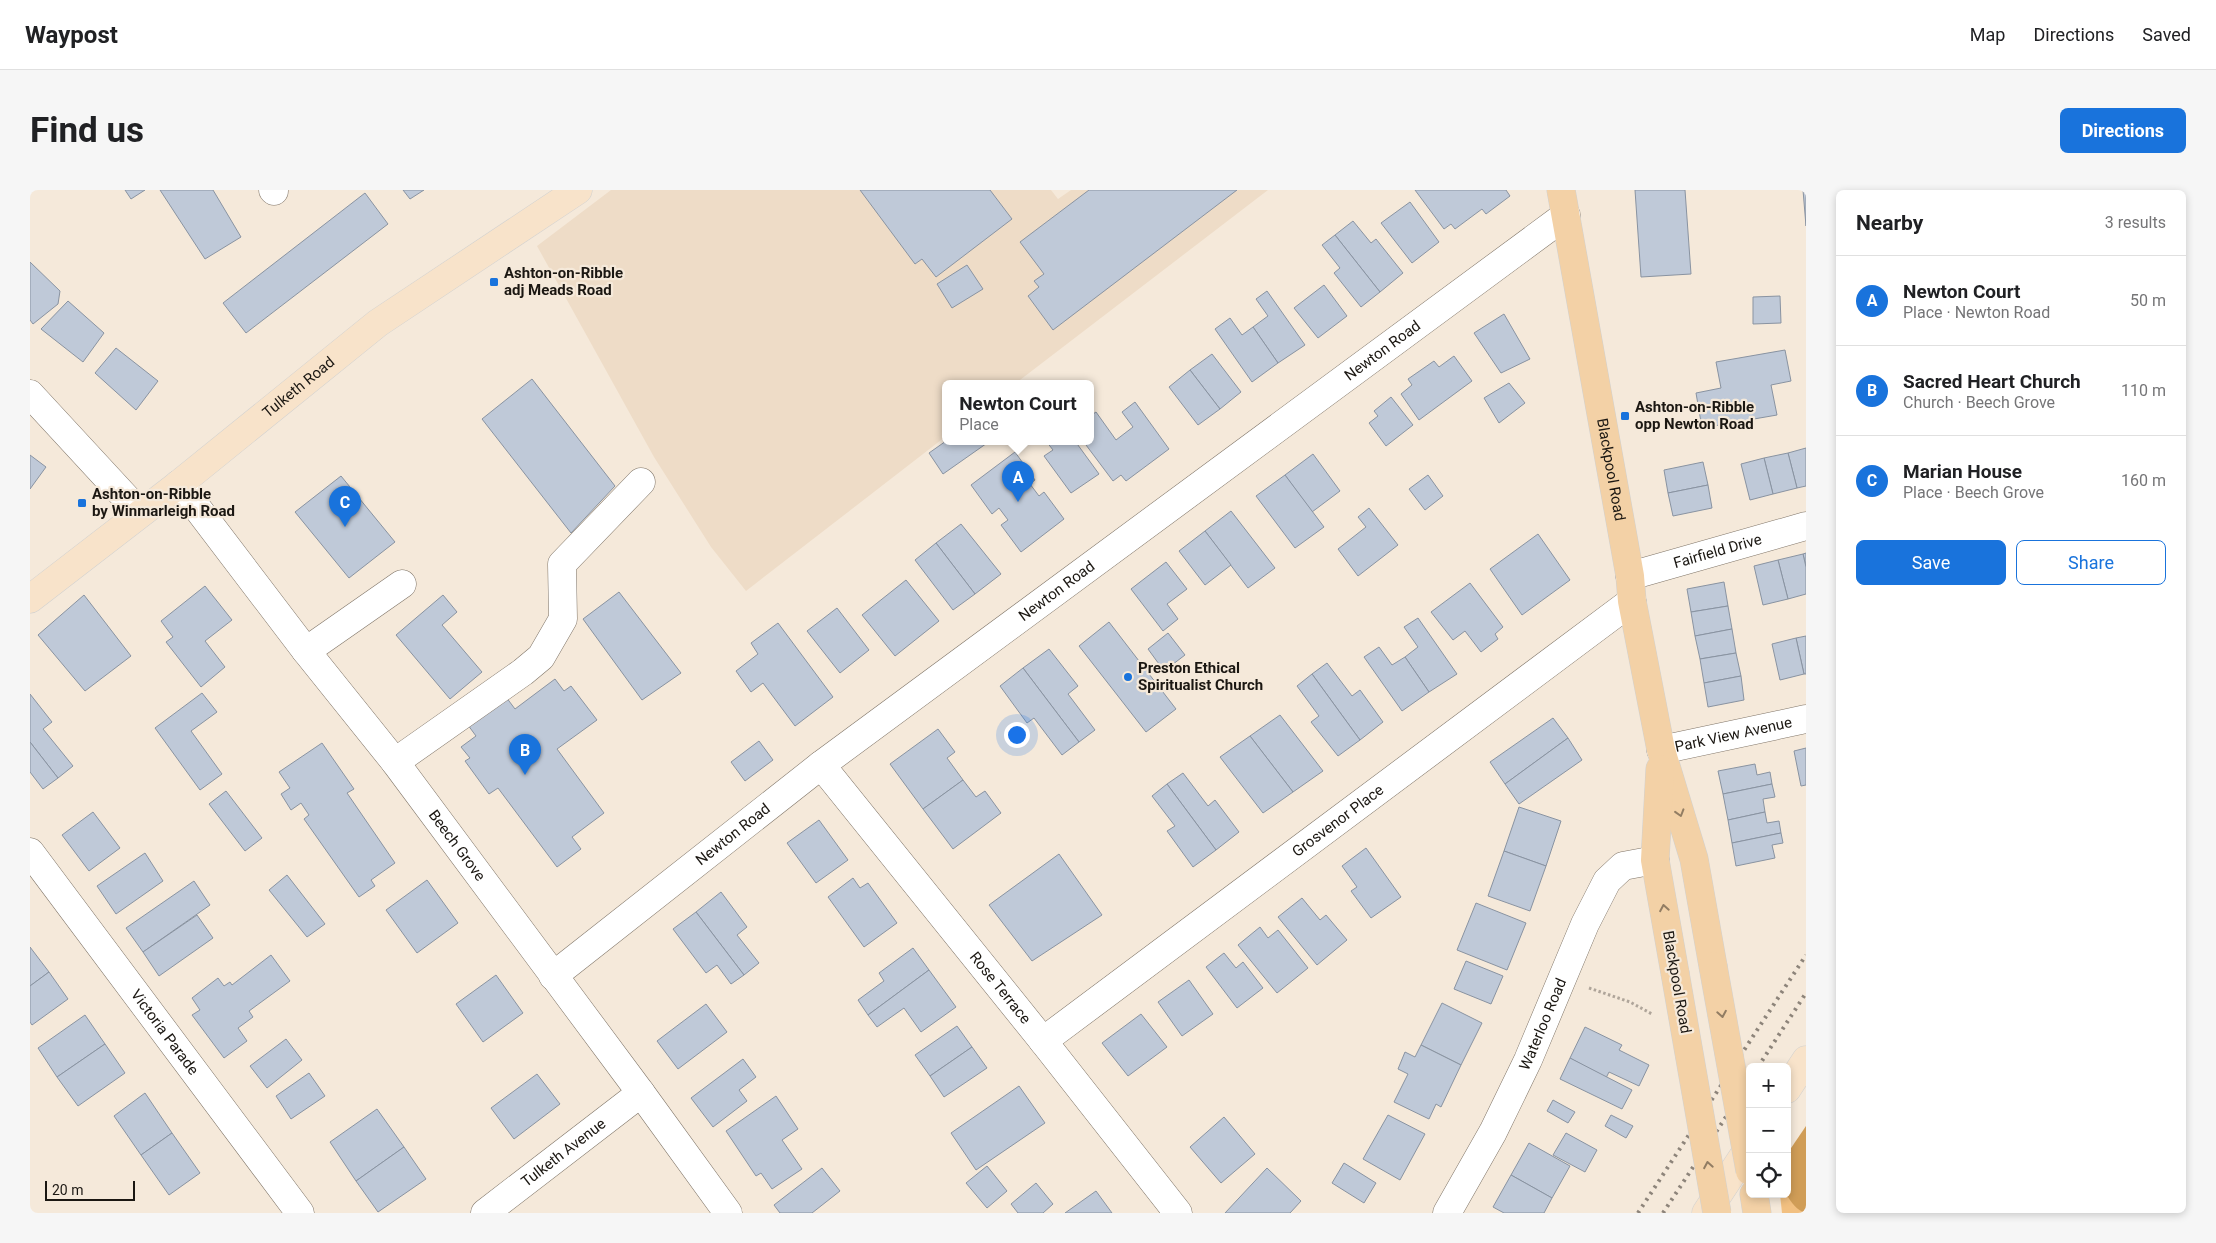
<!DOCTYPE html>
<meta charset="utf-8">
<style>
:root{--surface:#fff;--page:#f6f6f6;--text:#202124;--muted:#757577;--line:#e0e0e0;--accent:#1973dc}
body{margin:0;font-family:Roboto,sans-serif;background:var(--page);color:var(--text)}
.controls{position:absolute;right:15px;bottom:15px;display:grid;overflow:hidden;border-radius:8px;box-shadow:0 2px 8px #0003}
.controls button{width:45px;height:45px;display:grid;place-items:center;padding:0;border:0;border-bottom:1px solid var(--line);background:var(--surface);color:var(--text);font:25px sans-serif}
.scale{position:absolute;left:15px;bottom:12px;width:90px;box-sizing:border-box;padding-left:5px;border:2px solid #1b1712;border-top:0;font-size:14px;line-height:18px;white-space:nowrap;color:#1b1712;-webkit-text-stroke:4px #f5e9da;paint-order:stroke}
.you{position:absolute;left:986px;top:544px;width:18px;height:18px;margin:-12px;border:4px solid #fff;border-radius:50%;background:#1a73e8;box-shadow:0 0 0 8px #1a73e833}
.badge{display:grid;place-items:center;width:32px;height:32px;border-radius:50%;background:var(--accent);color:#fff;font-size:16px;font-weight:700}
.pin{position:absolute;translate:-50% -41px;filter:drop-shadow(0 1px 2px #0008)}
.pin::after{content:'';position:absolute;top:26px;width:18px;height:15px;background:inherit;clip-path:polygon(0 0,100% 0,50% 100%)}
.popup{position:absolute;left:912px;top:190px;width:152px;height:65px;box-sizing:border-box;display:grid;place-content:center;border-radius:8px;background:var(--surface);filter:drop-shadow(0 1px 4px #0005);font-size:16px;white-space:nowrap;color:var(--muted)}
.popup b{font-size:19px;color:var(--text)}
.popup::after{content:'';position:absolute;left:50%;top:100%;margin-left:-10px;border:10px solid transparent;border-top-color:var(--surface)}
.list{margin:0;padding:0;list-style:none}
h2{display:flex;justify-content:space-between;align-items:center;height:65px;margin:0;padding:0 20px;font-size:21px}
h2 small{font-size:16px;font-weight:400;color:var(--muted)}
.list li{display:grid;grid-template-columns:32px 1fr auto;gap:15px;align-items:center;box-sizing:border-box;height:90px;padding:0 20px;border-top:1px solid var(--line)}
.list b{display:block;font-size:19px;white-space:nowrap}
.list p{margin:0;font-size:16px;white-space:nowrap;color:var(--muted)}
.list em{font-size:16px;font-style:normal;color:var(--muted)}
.actions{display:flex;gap:10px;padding:15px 20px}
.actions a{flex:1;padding:11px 0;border:1px solid var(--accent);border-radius:8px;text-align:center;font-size:18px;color:var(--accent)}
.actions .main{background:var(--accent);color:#fff}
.icon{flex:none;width:28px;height:28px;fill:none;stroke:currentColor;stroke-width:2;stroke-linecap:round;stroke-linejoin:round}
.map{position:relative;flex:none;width:1776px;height:1023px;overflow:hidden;border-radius:8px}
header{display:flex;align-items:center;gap:30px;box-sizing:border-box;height:70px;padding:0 25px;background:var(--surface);border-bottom:1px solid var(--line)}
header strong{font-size:24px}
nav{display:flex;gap:28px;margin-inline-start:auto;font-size:18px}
.intro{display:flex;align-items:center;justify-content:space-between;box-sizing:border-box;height:120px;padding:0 30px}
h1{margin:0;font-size:35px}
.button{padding:12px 22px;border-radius:8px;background:var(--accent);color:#fff;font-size:18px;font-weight:700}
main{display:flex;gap:30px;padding:0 30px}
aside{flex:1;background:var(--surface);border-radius:8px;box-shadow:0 2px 8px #0003}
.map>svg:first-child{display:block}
</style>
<header>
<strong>Waypost</strong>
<nav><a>Map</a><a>Directions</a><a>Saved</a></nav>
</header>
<div class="intro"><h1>Find us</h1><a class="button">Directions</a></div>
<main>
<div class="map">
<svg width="1776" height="1023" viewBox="0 0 1776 1023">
<rect width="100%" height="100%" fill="#f5e9da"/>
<path fill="#eedcc7" d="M581,0H1021L1028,9L1041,0H1238L986,193H916L915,247L716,401L681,357L624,267L507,56Z"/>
<path fill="#f2c081" d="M1750,1004H1757L1776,1023H1752Z"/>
<path fill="#d09d57" d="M1776,936V1023C1767,1021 1761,1012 1756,1004L1757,964Z"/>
<g fill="#bfc9d8" stroke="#8993a1">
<path d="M95,0H115L101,9Z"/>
<path d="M130,0H183L211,47L175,69Z"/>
<path d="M373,0H394L380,9Z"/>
<path d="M830,0H960L982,29L906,87L892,69L885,74Z"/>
<path d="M1059,0H1207L1023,140L998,106L1009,97L1004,91L1014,84L990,52Z"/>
<path d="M1385,0H1476L1480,6L1456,24L1452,19L1425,39L1421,34L1414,39Z"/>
<path d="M1605,0H1655L1661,84L1611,87Z"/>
<path d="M1773,0H1776V36Z"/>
<path d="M335,3L358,34L216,143L193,113Z"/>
<path d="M1380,12L1409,52L1382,73L1351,33Z"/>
<path d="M1323,31L1341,53L1346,49L1373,83L1350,102L1305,45Z"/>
<path d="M1305,45L1350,102L1331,117L1304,83L1310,78L1292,55Z"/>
<path d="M0,72L30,101L28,114L3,134L0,130Z"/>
<path d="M937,75L953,99L922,118L907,94Z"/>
<path d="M1294,95L1317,126L1288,148L1264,118Z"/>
<path d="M1237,101L1275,155L1248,173L1223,137L1238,126L1226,109Z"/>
<path d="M1750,106L1751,133L1723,134V107Z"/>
<path d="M38,111L74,143L53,172L11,139Z"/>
<path d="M1474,124L1500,169L1471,183L1444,143Z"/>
<path d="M1200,128L1212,145L1223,137L1248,173L1222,192L1185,139Z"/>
<path d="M86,158L128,191L106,220L65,183Z"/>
<path d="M1755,160L1761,191L1741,195L1747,225L1672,238L1666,203L1691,198L1686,172Z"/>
<path d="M1182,164L1211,202L1190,219L1160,180Z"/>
<path d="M1424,166L1442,191L1389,230L1371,204L1382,195L1378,189L1404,171L1409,177Z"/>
<path d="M1160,180L1190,219L1168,235L1139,197Z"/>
<path d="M502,189L585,296L541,343L452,229Z"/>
<path d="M1479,193L1495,213L1469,233L1454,208Z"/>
<path d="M1361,207L1383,235L1356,256L1339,233L1348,226L1344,221Z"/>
<path d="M1105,212L1139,259L1096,291L1091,285L1083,291L1053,251H1060V226L1066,222L1086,250L1103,237L1092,222Z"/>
<path d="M916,251H960L913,284L899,263Z"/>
<path d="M1016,251H1045L1069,284L1041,303L1014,266L1023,260Z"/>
<path d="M1776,258V296L1767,298L1758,263Z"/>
<path d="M985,262L1005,290L1000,294L1009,306L1014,302L1034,329L991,362L971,335L978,330L969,318L962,324L941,295Z"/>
<path d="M1758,263L1767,298L1743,304L1734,268Z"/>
<path d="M1283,264L1310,301L1282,322L1255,285Z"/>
<path d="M0,265L16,277L0,299Z"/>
<path d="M1734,268L1743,304L1720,310L1711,274Z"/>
<path d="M1673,272L1678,295L1638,303L1634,280Z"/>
<path d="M1255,285L1294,337L1265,358L1226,306Z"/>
<path d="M1398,285L1413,306L1395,320L1379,299Z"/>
<path d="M311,286L365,352L319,388L265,322Z"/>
<path d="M1678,295L1682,318L1643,326L1638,303Z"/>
<path d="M1339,318L1368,355L1328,386L1308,359L1336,337L1328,327Z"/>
<path d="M1201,321L1245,378L1218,398L1175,341Z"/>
<path d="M931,334L971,384L945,404L906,353Z"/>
<path d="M1175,341L1201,375L1175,395L1149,361Z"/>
<path d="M1508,344L1540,390L1492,425L1460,379Z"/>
<path d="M906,353L945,404L923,420L885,370Z"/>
<path d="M1776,363V377L1773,364Z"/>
<path d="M1773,364L1776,377V404L1758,409L1748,370Z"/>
<path d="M1748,370L1758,409L1733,415L1724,376Z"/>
<path d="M1136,372L1157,399L1137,414L1148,429L1133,441L1101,399Z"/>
<path d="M876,390L909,431L865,466L832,425Z"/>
<path d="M1694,392L1698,416L1661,422L1657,399Z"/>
<path d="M1440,393L1473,437L1465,444L1468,449L1451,462L1435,441L1423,450L1401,422Z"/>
<path d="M175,396L202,430L175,451L195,477L171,497L136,452L143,447L131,431Z"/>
<path d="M589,402L651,483L612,510L553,429Z"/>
<path d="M54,405L101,466L55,501L8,445Z"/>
<path d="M413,405L427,422L412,435L452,482L420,509L366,445Z"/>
<path d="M1698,416L1702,439L1665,446L1661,422Z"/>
<path d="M807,418L839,460L810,483L777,441Z"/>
<path d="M1388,428L1427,484L1399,502L1375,467L1388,457L1374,437Z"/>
<path d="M1079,432L1146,519L1116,542L1049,456Z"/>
<path d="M748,433L803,507L765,536L733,493L721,502L706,481L728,464L721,453Z"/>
<path d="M1702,439L1706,463L1670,469L1665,446Z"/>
<path d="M1138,443L1155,465L1134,481L1118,459Z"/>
<path d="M1776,446V484H1774L1766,448Z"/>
<path d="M1766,448L1774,484L1750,490L1742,454Z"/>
<path d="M1349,457L1362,475L1375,467L1399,502L1372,521L1334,467Z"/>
<path d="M1019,459L1048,496L1038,504L1065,540L1049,552L993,478Z"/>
<path d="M1706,463L1711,486L1674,493L1670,469Z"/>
<path d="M1297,473L1322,506L1330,500L1353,532L1330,550L1282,484Z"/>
<path d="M993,478L1049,552L1032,565L1004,528L997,533L970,496Z"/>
<path d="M1282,484L1330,550L1308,566L1281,532L1289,526L1267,496Z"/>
<path d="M1711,486L1714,510L1678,517L1674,493Z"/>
<path d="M525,489L534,501L541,496L567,530L527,559L574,623L542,647L551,659L527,677L468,598L459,604L435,571L440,568L431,557L446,546L435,531L473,503L485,519Z"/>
<path d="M172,503L187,522L161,541L192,584L170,600L125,538Z"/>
<path d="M0,504L22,532L13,539L43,576L28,588L0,552Z"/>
<path d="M1250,525L1293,581L1263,602L1220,546Z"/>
<path d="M1523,528L1538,548L1475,594L1460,572Z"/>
<path d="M908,539L925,562L917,568L933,590L893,619L860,574Z"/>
<path d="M1220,546L1263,602L1233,623L1190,567Z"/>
<path d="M1538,548L1552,570L1489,614L1475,594Z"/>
<path d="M729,551L743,570L715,591L701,572Z"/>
<path d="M0,552L28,588L13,599L0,582Z"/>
<path d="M292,553L324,599L317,603L365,673L341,690L345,696L329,707L274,629L279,625L271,613L261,620L251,604L260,598L249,582Z"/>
<path d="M1776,558V595L1771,596L1764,561Z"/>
<path d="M1725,574L1727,585L1740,582L1742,594L1693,604L1688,581Z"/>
<path d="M1153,583L1178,616L1185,610L1209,642L1186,660L1137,594Z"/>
<path d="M933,590L946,607L955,601L971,623L923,659L893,619Z"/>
<path d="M1137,594L1186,660L1163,677L1137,641L1145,636L1122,606Z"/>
<path d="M1742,594L1745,607L1733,609L1735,622L1698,630L1693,604Z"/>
<path d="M196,601L232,648L215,661L179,614Z"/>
<path d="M1489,617L1531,631L1516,676L1474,661Z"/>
<path d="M63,622L90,658L59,681L32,645Z"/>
<path d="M1735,622L1737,633L1749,631L1751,643L1702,653L1698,630Z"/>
<path d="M789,630L818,670L786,693L757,653Z"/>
<path d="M1751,643L1753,653L1742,655L1745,668L1706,676L1702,653Z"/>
<path d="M1336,658L1371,707L1341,728L1321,701L1327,697L1312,676Z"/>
<path d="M1474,661L1516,676L1500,721L1458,706Z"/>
<path d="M115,663L133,691L86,724L67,696Z"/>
<path d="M1029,664L1072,725L1002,771L959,715Z"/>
<path d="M257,685L295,734L277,747L239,700Z"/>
<path d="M823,688L830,698L838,693L867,733L834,757L798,707Z"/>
<path d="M397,690L428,733L387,763L356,720Z"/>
<path d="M164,691L180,715L113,762L96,738Z"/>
<path d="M691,702L717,737L707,745L729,773L714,785L666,722Z"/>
<path d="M1272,708L1290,730L1296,725L1317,750L1287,775L1248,727Z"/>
<path d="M1446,713L1496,733L1477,780L1427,760Z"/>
<path d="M666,722L714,785L701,794L687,775L676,783L643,739Z"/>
<path d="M167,725L183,748L129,786L113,762Z"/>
<path d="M1230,737L1238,748L1248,740L1278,778L1247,803L1208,755Z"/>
<path d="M0,757L19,782L0,796Z"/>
<path d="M883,758L899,780L838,825L828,810L854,791L849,783Z"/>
<path d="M1194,763L1206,778L1213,772L1233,798L1207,818L1176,777Z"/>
<path d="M241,765L260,791L219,821L223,827L208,838L217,851L194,868L162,825L170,820L162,808L188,788L194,796L200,792L202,795Z"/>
<path d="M1436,771L1473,786L1461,814L1424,799Z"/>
<path d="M899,780L926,817L891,842L874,818L847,837L838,825Z"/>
<path d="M19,782L38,809L2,835L0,832V796Z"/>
<path d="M466,785L493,823L453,852L426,814Z"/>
<path d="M1159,790L1183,824L1152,846L1128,812Z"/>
<path d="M1412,813L1452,833L1431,875L1391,855Z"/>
<path d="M676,814L697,842L648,879L627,851Z"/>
<path d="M1111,824L1137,857L1098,886L1072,853Z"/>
<path d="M55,825L75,854L27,887L8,858Z"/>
<path d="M927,836L942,857L900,886L885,865Z"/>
<path d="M1555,837L1592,855L1589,860L1619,875L1609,896L1579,882L1576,888L1540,868Z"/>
<path d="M256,849L272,870L237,898L220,876Z"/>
<path d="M75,854L95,883L48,916L27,887Z"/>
<path d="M1391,855L1431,875L1411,917L1406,914L1399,929L1364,912L1378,884L1368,879L1375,862L1385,867Z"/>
<path d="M942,857L957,878L914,907L900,886Z"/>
<path d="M1540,868L1602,900L1592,919L1530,889Z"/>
<path d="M713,869L726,887L709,900L717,911L683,937L661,908Z"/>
<path d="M279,883L295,906L261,929L246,906Z"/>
<path d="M507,884L530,914L484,949L461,918Z"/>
<path d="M989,896L1015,933L946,980L921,943Z"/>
<path d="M115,903L142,943L111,965L84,926Z"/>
<path d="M746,906L768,939L752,950L772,979L742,999L731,983L726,986L696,941Z"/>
<path d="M1523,910L1545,922L1538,933L1517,921Z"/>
<path d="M347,919L374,957L326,991L300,952Z"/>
<path d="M1358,925L1395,944L1370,990L1333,969Z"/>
<path d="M1581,925L1603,936L1596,948L1575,936Z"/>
<path d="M1194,927L1225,964L1191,993L1160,957Z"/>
<path d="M142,943L170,983L139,1005L111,965Z"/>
<path d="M1536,943L1567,960L1555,982L1523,965Z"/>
<path d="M1499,953L1540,976L1522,1008L1481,985Z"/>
<path d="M374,957L396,989L348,1022L326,991Z"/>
<path d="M1314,973L1346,993L1334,1013L1302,993Z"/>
<path d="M957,976L977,1001L957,1018L936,993Z"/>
<path d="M792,978L810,1001L782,1023H750L744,1015Z"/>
<path d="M1237,978L1271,1011L1260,1023H1195Z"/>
<path d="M1481,985L1522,1008L1514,1023H1474L1463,1017Z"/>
<path d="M1006,993L1023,1014L1013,1023H988L981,1014Z"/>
<path d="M1066,1001L1082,1023H1035Z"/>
</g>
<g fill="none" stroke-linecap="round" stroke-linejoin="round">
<defs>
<g id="minor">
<path d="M243,0L244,1"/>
<path d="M0,204L110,323"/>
<path id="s1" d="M149,294L276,461L365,572L611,903L698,1023"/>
<path id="s2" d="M1600,386L1776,336"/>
<path d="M276,461L372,394"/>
<path id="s3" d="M1631,560L1776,529"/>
<path d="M365,572L493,482L511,467L533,429L532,374L611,292"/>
<path id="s4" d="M791,575L1013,851L1148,1023"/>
<path id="s5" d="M0,662L270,1023"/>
<path id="s6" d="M523,786L791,575L1536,25"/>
<path id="s7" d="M1013,851L1602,411"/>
<path id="s8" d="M455,1023L611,903"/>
<path id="s9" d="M1417,1023L1463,942L1498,870L1555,734L1577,691L1593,676L1625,670"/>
</g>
<g id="major">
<path id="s10" d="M0,409L149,294L348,133L548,0"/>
<path d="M1757,899L1776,870"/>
<path d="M1676,1023L1720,956"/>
</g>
<g id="highway">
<path id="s11" d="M1531,0L1600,386L1602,411L1631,560L1664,669L1683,776"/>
<path d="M1630,579L1625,670L1645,783"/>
<path d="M1724,1004L1727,1023"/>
</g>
</defs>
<use href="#minor" stroke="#7f7467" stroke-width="29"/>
<use href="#major" stroke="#d1d1d0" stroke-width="29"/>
<use href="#highway" stroke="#d1d1d0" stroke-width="29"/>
<path stroke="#afa59a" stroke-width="3" stroke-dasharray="2.5 2.5" stroke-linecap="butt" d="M1559,798L1600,812L1622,824"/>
<use href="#minor" stroke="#fff" stroke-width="28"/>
<use href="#major" stroke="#f8e3ca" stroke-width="28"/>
<use href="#highway" stroke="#f3d1a6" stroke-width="28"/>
<g stroke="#8d847a" stroke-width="4" stroke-dasharray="2.5 5" stroke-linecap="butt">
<path d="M1728,877L1776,803"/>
<path d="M1608,1023L1776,765"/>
<path d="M1633,1023L1720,890"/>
</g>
<defs>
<g id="highway-bridge">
<path d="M1683,776L1720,981"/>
<path d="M1645,783L1687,1023"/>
</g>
</defs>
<use href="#highway-bridge" stroke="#d1d1d0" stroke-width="29" stroke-linecap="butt"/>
<use href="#highway-bridge" stroke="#f3d1a6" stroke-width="28"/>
</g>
<defs><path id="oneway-chevron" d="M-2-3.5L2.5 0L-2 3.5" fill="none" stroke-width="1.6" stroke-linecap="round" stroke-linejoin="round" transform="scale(1.25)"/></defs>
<g stroke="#927d63">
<use href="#oneway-chevron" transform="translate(1650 623) rotate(73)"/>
<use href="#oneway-chevron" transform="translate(1634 718) rotate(-100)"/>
<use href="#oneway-chevron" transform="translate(1692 824) rotate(80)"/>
<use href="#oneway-chevron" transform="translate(1678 975) rotate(-100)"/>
</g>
<g fill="#1973dc" stroke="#f5e9da" stroke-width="2">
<rect x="459" y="87" width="10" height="10" rx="2.5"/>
<rect x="1590" y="221" width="10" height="10" rx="2.5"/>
<rect x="47" y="308" width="10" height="10" rx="2.5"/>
<circle cx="1098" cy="487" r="5"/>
</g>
<g text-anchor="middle" stroke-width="4.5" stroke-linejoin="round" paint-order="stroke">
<g font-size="15" font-weight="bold" fill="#1b1712" stroke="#f5e9da" text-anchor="start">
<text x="474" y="88">Ashton-on-Ribble<tspan x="474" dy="17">adj Meads Road</tspan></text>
<text x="1605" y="222">Ashton-on-Ribble<tspan x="1605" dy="17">opp Newton Road</tspan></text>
<text x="62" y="309">Ashton-on-Ribble<tspan x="62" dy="17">by Winmarleigh Road</tspan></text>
<text x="1108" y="483">Preston Ethical<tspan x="1108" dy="17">Spiritualist Church</tspan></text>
</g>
<g font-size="15" fill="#1b1712" stroke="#f5e9da">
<text dy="5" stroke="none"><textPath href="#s6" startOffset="1039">Newton Road</textPath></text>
<text dy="5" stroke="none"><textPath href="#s10" startOffset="342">Tulketh Road</textPath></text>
<text dy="5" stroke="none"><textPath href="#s11" startOffset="284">Blackpool Road</textPath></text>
<text dy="5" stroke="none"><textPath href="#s2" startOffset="91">Fairfield Drive</textPath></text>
<text dy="5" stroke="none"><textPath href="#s6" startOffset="634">Newton Road</textPath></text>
<text dy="5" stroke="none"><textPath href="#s3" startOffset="74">Park View Avenue</textPath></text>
<text dy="5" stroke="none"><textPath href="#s7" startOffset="368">Grosvenor Place</textPath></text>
<text dy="5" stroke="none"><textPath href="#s6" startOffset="229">Newton Road</textPath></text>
<text dy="5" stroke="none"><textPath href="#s1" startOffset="456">Beech Grove</textPath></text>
<text transform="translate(1647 792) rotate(80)" y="5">Blackpool Road</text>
<text dy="5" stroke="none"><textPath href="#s4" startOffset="286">Rose Terrace</textPath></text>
<text dy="5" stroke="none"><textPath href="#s9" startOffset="212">Waterloo Road</textPath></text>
<text dy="5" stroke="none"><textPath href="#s5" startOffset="225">Victoria Parade</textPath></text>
<text dy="5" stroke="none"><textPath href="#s8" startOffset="99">Tulketh Avenue</textPath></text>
</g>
</g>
</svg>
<div class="controls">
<button>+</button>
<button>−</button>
<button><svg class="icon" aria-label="locate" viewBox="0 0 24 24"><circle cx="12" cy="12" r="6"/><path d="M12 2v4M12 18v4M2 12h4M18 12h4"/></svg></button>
</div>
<div class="scale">20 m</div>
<div class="you"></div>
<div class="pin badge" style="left:988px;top:312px">A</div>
<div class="popup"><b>Newton Court</b>Place</div>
<div class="pin badge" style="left:495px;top:585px">B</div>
<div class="pin badge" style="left:315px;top:337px">C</div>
</div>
<aside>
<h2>Nearby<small>3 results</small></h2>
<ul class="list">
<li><span class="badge">A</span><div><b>Newton Court</b><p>Place · Newton Road</p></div><em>50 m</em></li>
<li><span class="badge">B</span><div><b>Sacred Heart Church</b><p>Church · Beech Grove</p></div><em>110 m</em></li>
<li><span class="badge">C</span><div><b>Marian House</b><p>Place · Beech Grove</p></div><em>160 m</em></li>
</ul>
<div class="actions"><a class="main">Save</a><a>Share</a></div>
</aside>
</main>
